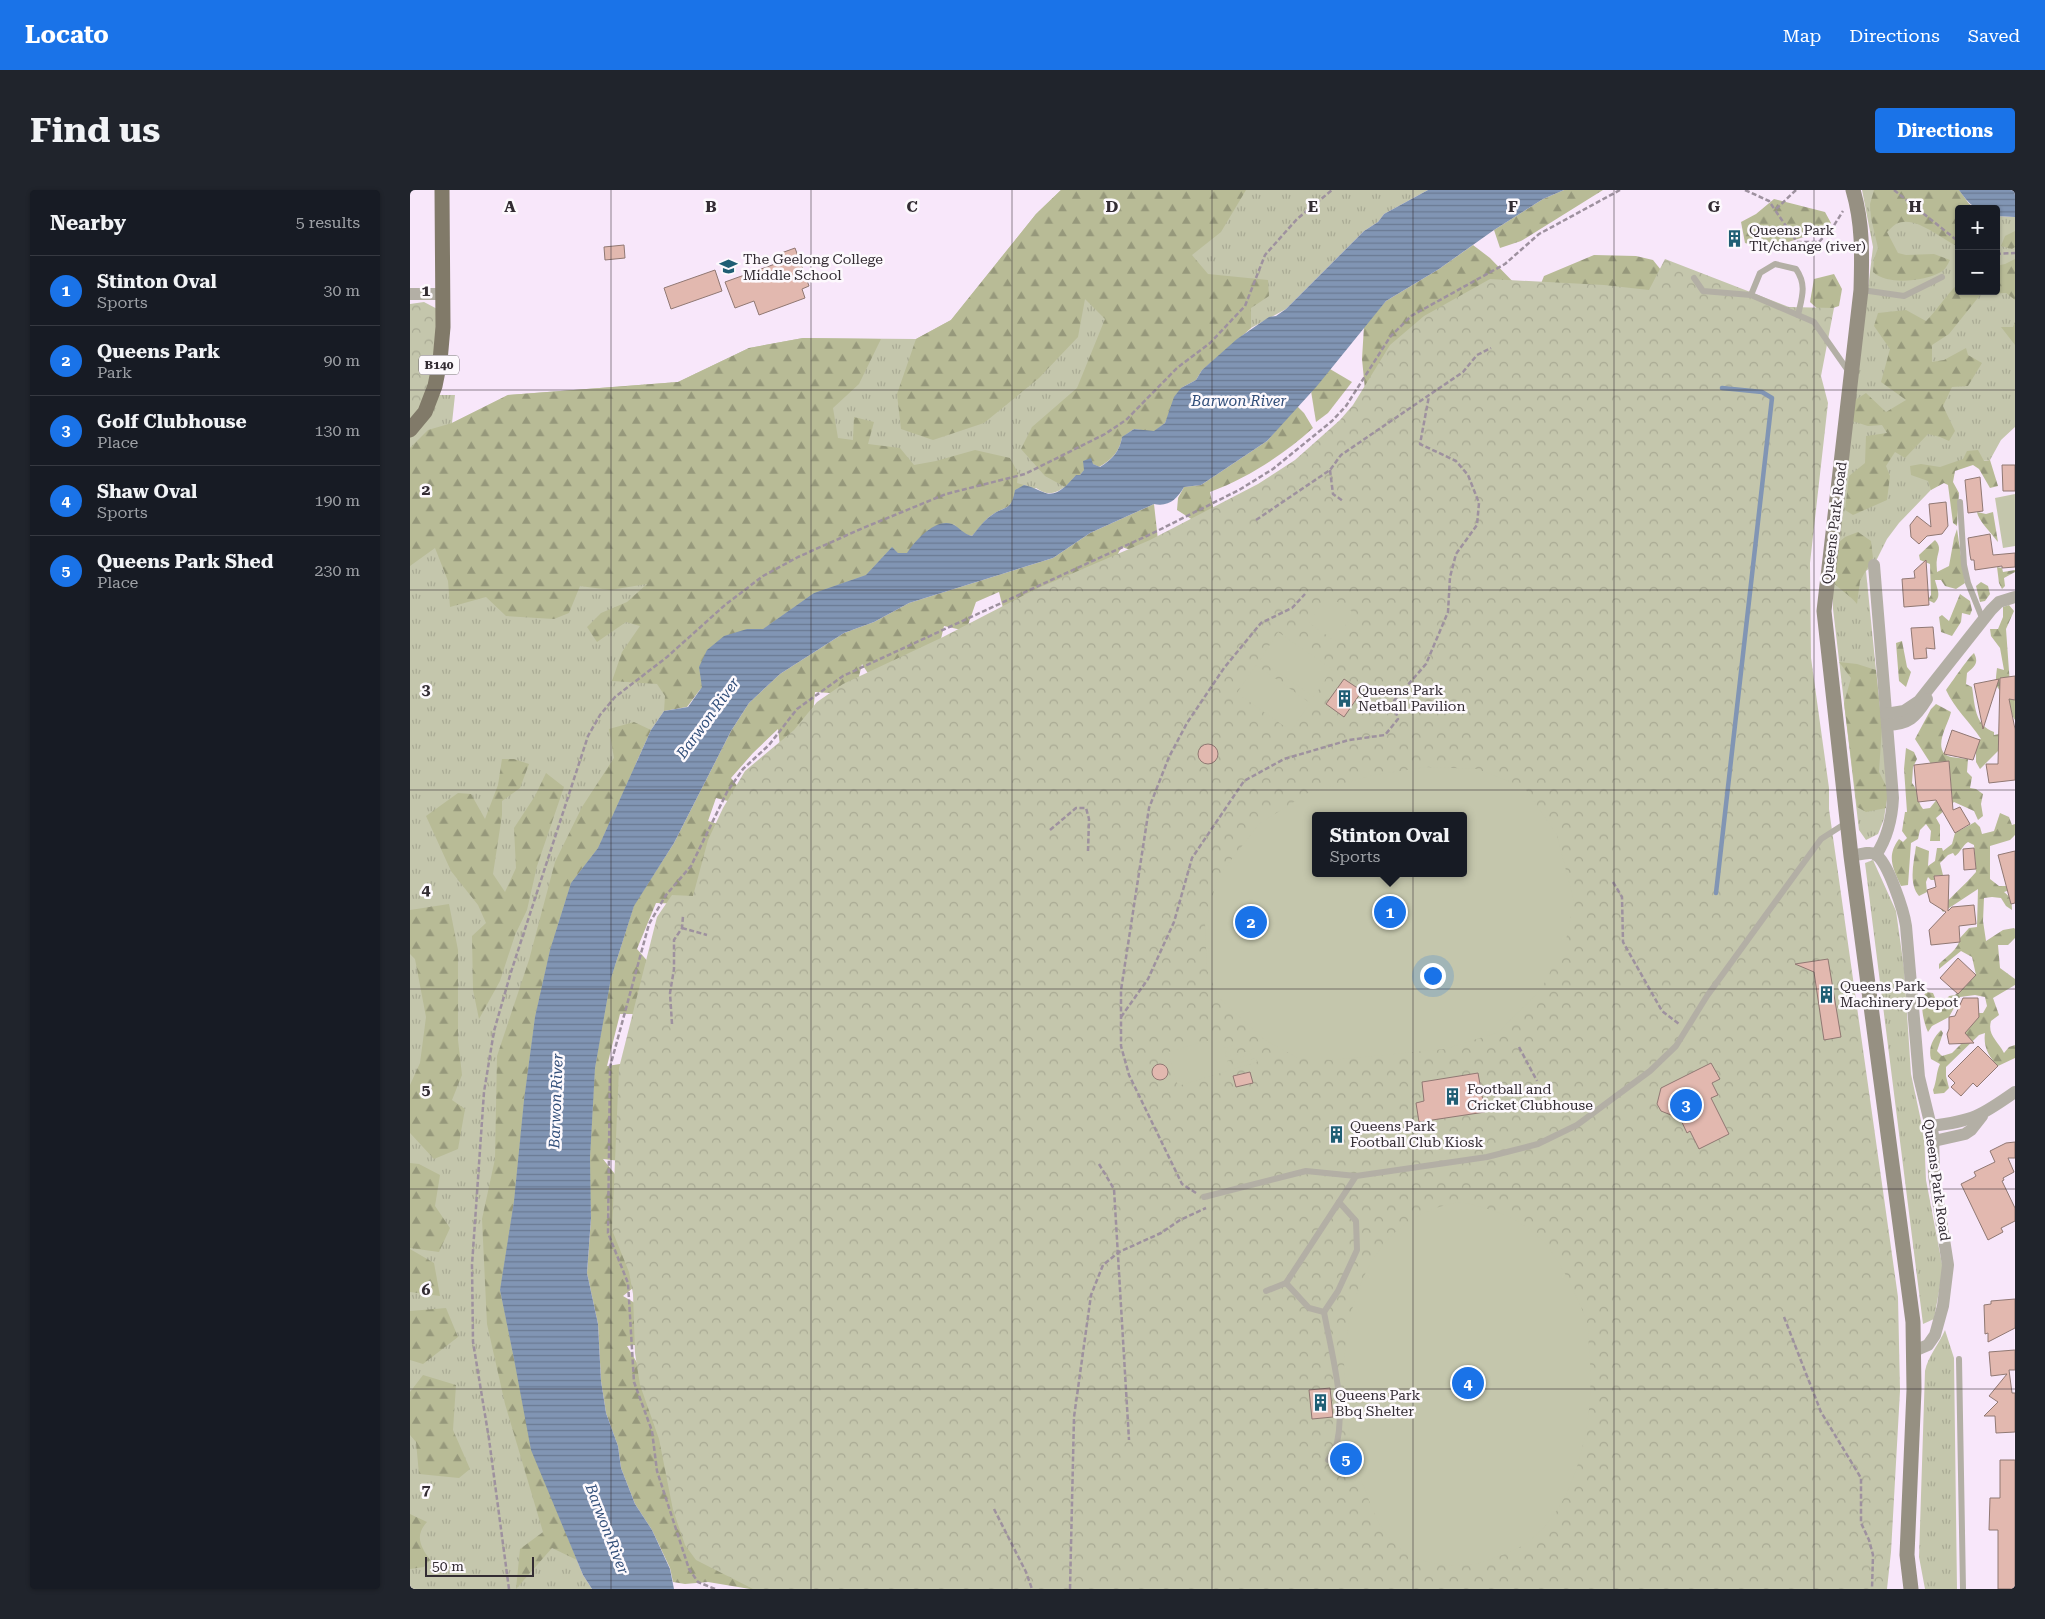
<!DOCTYPE html>
<meta charset="utf-8">
<style>
:root{--surface:#171b24;--page:#20242c;--text:#f1f3f6;--muted:#9ea1a6;--line:#363941;--accent:#1a73e8}
body{margin:0;font-family:"Roboto Serif",serif;background:var(--page);color:var(--text)}
.controls{position:absolute;right:15px;top:15px;display:grid;overflow:hidden;border-radius:5px;box-shadow:0 1px 4px #0004}
.controls button{width:45px;height:45px;display:grid;place-items:center;padding:0;border:0;border-bottom:1px solid var(--line);background:var(--surface);color:var(--text);font:25px sans-serif}
.scale{position:absolute;left:15px;bottom:12px;width:109px;box-sizing:border-box;padding-left:5px;border:2px solid #332c33;border-top:0;font-size:14px;line-height:18px;white-space:nowrap;color:#332c33;-webkit-text-stroke:4px #fdf9fd;paint-order:stroke}
.you{position:absolute;left:1022px;top:785px;width:18px;height:18px;margin:-12px;border:4px solid #fff;border-radius:50%;background:#1a73e8;box-shadow:0 0 0 8px #1a73e833}
.badge{display:grid;place-items:center;width:32px;height:32px;border-radius:50%;background:var(--accent);color:#fff;font-size:16px;font-weight:700}
.pin{position:absolute;translate:-50% -50%;border:2px solid #fff;box-shadow:0 1px 5px #0006}
.popup{position:absolute;left:902px;top:622px;width:155px;height:65px;box-sizing:border-box;display:grid;place-content:center;border-radius:5px;background:var(--surface);filter:drop-shadow(0 1px 4px #0005);font-size:16px;white-space:nowrap;color:var(--muted)}
.popup b{font-size:19px;color:var(--text)}
.popup::after{content:'';position:absolute;left:50%;top:100%;margin-left:-10px;border:10px solid transparent;border-top-color:var(--surface)}
.list{margin:0;padding:0;list-style:none}
h2{display:flex;justify-content:space-between;align-items:center;height:65px;margin:0;padding:0 20px;font-size:21px}
h2 small{font-size:16px;font-weight:400;color:var(--muted)}
.list li{display:grid;grid-template-columns:32px 1fr auto;gap:15px;align-items:center;box-sizing:border-box;height:70px;padding:0 20px;border-top:1px solid var(--line)}
.list b{display:block;font-size:19px;white-space:nowrap}
.list p{margin:0;font-size:16px;white-space:nowrap;color:var(--muted)}
.list em{font-size:16px;font-style:normal;color:var(--muted)}
.map{position:relative;flex:none;width:1605px;height:1399px;overflow:hidden;border-radius:5px}
header{display:flex;align-items:center;gap:30px;box-sizing:border-box;height:70px;padding:0 25px;background:var(--accent);color:#fff}
header strong{font-size:24px}
nav{display:flex;gap:28px;margin-inline-start:auto;font-size:18px}
.intro{display:flex;align-items:center;justify-content:space-between;box-sizing:border-box;height:120px;padding:0 30px}
h1{margin:0;font-size:35px}
.button{padding:12px 22px;border-radius:5px;background:var(--accent);color:#fff;font-size:18px;font-weight:700}
main{display:flex;gap:30px;padding:0 30px}
aside{flex:1;background:var(--surface);border-radius:5px;box-shadow:0 1px 4px #0004}
.map>svg:first-child{display:block}
</style>
<header>
<strong>Locato</strong>
<nav><a>Map</a><a>Directions</a><a>Saved</a></nav>
</header>
<div class="intro"><h1>Find us</h1><a class="button">Directions</a></div>
<main>
<aside>
<h2>Nearby<small>5 results</small></h2>
<ul class="list">
<li><span class="badge">1</span><div><b>Stinton Oval</b><p>Sports</p></div><em>30 m</em></li>
<li><span class="badge">2</span><div><b>Queens Park</b><p>Park</p></div><em>90 m</em></li>
<li><span class="badge">3</span><div><b>Golf Clubhouse</b><p>Place</p></div><em>130 m</em></li>
<li><span class="badge">4</span><div><b>Shaw Oval</b><p>Sports</p></div><em>190 m</em></li>
<li><span class="badge">5</span><div><b>Queens Park Shed</b><p>Place</p></div><em>230 m</em></li>
</ul>
</aside>
<div class="map">
<svg width="1605" height="1399" viewBox="0 0 1605 1399">
<defs>
<pattern id="grass-tufts" width="24" height="20" patternUnits="userSpaceOnUse" patternTransform="scale(1.25)"><rect width="24" height="20" fill="#c4c6ac"/><path d="M3 7l-1-3M5 7V3M7 7l1-3M15 17l-1-3M17 17v-4M19 17l1-3" fill="none" stroke="#a9aa94"/></pattern>
<pattern id="forest-firs" width="22" height="20" patternUnits="userSpaceOnUse" patternTransform="scale(1.25)"><rect width="22" height="20" fill="#b8bb96"/><path d="M5 1l3.5 6h-7zM16 11l3.5 6h-7z" fill="#96987b"/></pattern>
<pattern id="park-crowns" width="20" height="18" patternUnits="userSpaceOnUse" patternTransform="scale(1.25)"><rect width="20" height="18" fill="#c4c6ac"/><path d="M2 6a3 3 0 1 1 6 0M12 15a3 3 0 1 1 6 0" fill="none" stroke="#a9aa94"/></pattern>
<pattern id="water-rules" width="6" height="5" patternUnits="userSpaceOnUse" patternTransform="scale(1.25)"><rect width="6" height="5" fill="#8195b4"/><path d="M0 2.5h6" fill="none" stroke="#6a7a93"/></pattern>
</defs>
<rect width="100%" height="100%" fill="#f8e7fa"/>
<g fill="url(#grass-tufts)">
<path d="M651,0H1018L974,24L968,32L954,41L876,119L841,138L655,297C644,304 638,306 626,298L254,521L241,540L226,571L149,1326L173,1385L182,1399H0V240L21,205H45L42,233L98,205L268,192L339,158L393,148L506,149L541,130L626,24Z"/>
<path d="M1452,0H1549L1559,14L1568,19H1549V101H1586V26L1605,27V237L1591,250L1580,270L1545,275L1489,333L1477,349L1464,375L1456,381L1478,600L1474,629L1468,644L1456,650L1449,640L1423,419V392L1463,57Z"/>
<path d="M1463,670L1486,721L1494,778L1501,884L1514,945L1516,990L1533,1079L1524,1129L1513,1134L1455,673Z"/>
<path d="M1535,1140L1544,1168L1547,1399H1515L1509,1367L1515,1181C1518,1166 1529,1154 1535,1140Z"/>
</g>
<g fill="url(#forest-firs)">
<path d="M651,0H836L811,42L782,65L798,84L858,90L859,106L841,118V138L792,180L786,190L771,198L755,233L744,242L724,239L712,247C710,261 702,270 689,277L683,274L674,280L670,285H666L655,297L635,286L611,259L622,237L667,198L695,129L675,109L668,147L629,188L574,233L523,250L491,239L487,204L506,149L541,130L626,24Z"/>
<path d="M1154,0H1193L1111,51L1090,58L1084,40L1133,9Z"/>
<path d="M1464,0H1549L1559,14L1568,19H1549V57C1532,50 1505,24 1486,34C1483,36 1479,40 1477,42L1488,63L1496,65L1524,64L1540,70C1538,74 1535,80 1531,82C1515,91 1478,96 1463,82L1464,69L1468,58L1461,28L1460,14Z"/>
<path d="M1364,9L1415,22L1421,33L1415,43L1397,46L1356,59L1335,53L1331,32L1346,24Z"/>
<path d="M1605,41V57L1602,59L1591,56L1595,46Z"/>
<path d="M1063,55L1080,68L1110,99L1130,96L1134,86L1184,65L1226,66L1243,70L1263,95L956,210L952,169L954,136L976,111L1029,79Z"/>
<path d="M1605,69V110L1596,103L1571,104L1539,144L1522,155V172L1534,170L1556,158L1558,165L1572,173L1558,196L1542,197L1533,216L1545,241L1539,251L1530,247L1518,244L1495,268L1485,262L1476,276L1480,286L1477,310L1443,325L1435,320L1439,286L1455,273L1456,246L1477,243L1472,235L1458,236L1442,231L1445,210L1456,203L1476,222L1496,210L1471,192L1480,159L1464,136L1468,123L1496,120L1516,131C1528,119 1536,105 1549,93V101H1586V76L1595,74Z"/>
<path d="M1424,84L1432,99L1429,116L1411,122L1400,112L1404,89Z"/>
<path d="M1605,132V155L1591,137H1603Z"/>
<path d="M393,148L471,149L449,194L423,218L428,248L443,250L444,227L464,232L458,254L490,258L504,275L526,271L565,260L600,268L608,283L607,293L614,295L605,300C601,322 596,315 582,325C574,330 568,340 562,346L554,344L544,334L519,339C512,348 503,354 497,364L488,363L482,357L456,385L404,403L353,439H337L289,477L292,497L277,517L254,521L255,506L247,494L202,491L212,462L230,436L216,432L187,452L177,437L191,423L217,412L237,394L200,400L170,396L159,423L144,429L96,426L76,407L40,417L38,391L25,358L0,376V258L18,240L42,233L98,205L268,192L339,158Z"/>
<path d="M920,179L942,192L918,223L906,232L901,201Z"/>
<path d="M887,216L894,223L903,238C873,265 838,288 800,302L805,326L786,332L767,320L768,308L774,297L791,295L857,251Z"/>
<path d="M1568,260L1574,271L1580,270L1588,296L1580,298L1569,279L1563,275L1545,281L1543,292L1549,303L1547,336L1543,333L1538,295L1534,293L1521,300L1518,291L1501,285L1500,276L1511,274L1530,277L1553,269L1557,261Z"/>
<path d="M744,314L748,350L726,362L712,357L695,385L594,422L589,402L566,412L556,441L534,436L527,466L468,499L452,474L447,495L436,504L405,502L402,535L371,564L368,539L343,563L321,588L333,603L349,619L306,608L298,631L314,636L331,645L277,714L246,713L227,759L240,774L234,824H210L197,876L223,872L219,972L193,969L212,993L233,1090L213,1106L235,1119L233,1154L217,1156L232,1181L421,1399H340L298,1392L275,1394L263,1392L260,1378L242,1340L225,1314L211,1278L208,1256L196,1223L191,1191L188,1134L177,1083L181,1028L180,968L185,878L201,788L224,715L264,653L321,541L339,513L370,484L434,443L464,432L499,413L643,368L680,343Z"/>
<path d="M1567,322L1576,324L1583,322L1588,352C1582,344 1568,330 1567,322Z"/>
<path d="M1547,339L1555,393L1546,399L1535,396L1531,390H1525C1527,399 1532,406 1524,413L1518,410L1521,405L1520,374L1510,370L1509,365L1525,350C1532,357 1528,362 1527,369C1526,373 1527,378 1527,382L1539,376L1544,348Z"/>
<path d="M1448,342L1461,351L1463,368L1450,391L1447,414C1440,405 1431,401 1423,392L1427,354L1435,347Z"/>
<path d="M1587,377L1592,378L1593,382L1605,380V382L1594,388L1595,396L1592,399L1589,393Z"/>
<path d="M1571,392L1578,396L1580,404L1575,411L1570,412L1566,396Z"/>
<path d="M1550,404L1560,411L1562,420L1560,425L1552,423L1551,432L1542,446L1531,442L1529,427L1532,425L1539,431Z"/>
<path d="M1599,415L1604,421L1596,439L1601,509L1605,510V530C1601,525 1601,517 1597,511C1588,495 1584,501 1587,478L1594,480L1590,458L1581,446L1580,439H1588L1593,427V417Z"/>
<path d="M1492,451L1497,477L1501,482L1496,497L1489,491L1486,453Z"/>
<path d="M1564,463C1569,473 1565,476 1557,483L1556,494L1562,497C1565,514 1564,535 1584,542V545L1600,542L1601,548L1570,579L1566,572V550L1571,549C1560,532 1544,518 1536,500C1542,492 1558,468 1564,463Z"/>
<path d="M1429,472L1447,474L1466,480L1472,537L1469,582L1478,600L1476,618L1456,622L1447,617L1434,513L1441,488Z"/>
<path d="M1526,514L1541,522C1539,533 1522,558 1538,566C1543,568 1553,568 1558,569L1557,582L1562,587L1560,598L1566,599L1573,604L1571,614L1573,626L1568,630L1564,621L1544,612L1526,628L1530,635V651H1520L1521,641L1516,634L1510,640L1508,649L1501,653L1498,695L1491,696C1483,679 1476,666 1489,649L1493,652L1497,648L1492,641L1495,622H1497L1494,579L1496,558L1504,562L1507,569L1503,577L1502,593C1509,601 1506,610 1513,619L1520,618L1528,608L1542,606L1539,574H1521L1505,549L1521,519Z"/>
<path d="M224,532L241,540L188,658L161,693L140,760L125,827L114,910L104,1011L90,1100L104,1169L149,1326L167,1370L142,1358L106,1399L110,1359L133,1342L95,1214L77,1134L72,1029L85,969L87,866L119,770L145,672L172,617L204,568L199,539Z"/>
<path d="M92,569H104L119,574L110,598L92,611V625L83,684L95,702L106,678L104,638L125,606L136,583L154,597L127,676L117,720L105,745L90,791L69,829L63,800L62,746L76,733L68,715L41,681L16,626L48,603L61,604L75,629L88,595Z"/>
<path d="M1590,623L1599,627L1602,635L1605,634V645L1600,650L1580,656V689L1589,696H1596L1600,700L1594,702C1601,707 1602,712 1602,720L1596,716L1591,708L1582,707L1574,708L1573,731L1576,751L1593,740L1604,738L1605,739V748L1598,755H1588L1590,778L1605,789V795L1583,808L1589,825L1581,831C1577,845 1588,851 1594,863L1599,857L1605,855V868L1588,876C1579,867 1573,857 1575,843L1569,845L1536,877V886L1539,898L1534,903L1524,904L1523,900C1527,891 1526,882 1530,874L1521,869C1518,858 1523,848 1531,840L1533,843L1527,861L1532,866L1542,863L1552,853V846L1565,823H1573L1577,816L1575,807L1565,805L1550,807L1539,827L1522,836L1518,842C1513,831 1509,811 1516,802L1523,803L1526,810L1524,815L1528,820L1539,806L1545,805L1566,785L1562,767L1551,761L1529,779V774C1536,767 1549,759 1550,748L1559,738L1567,737L1568,699L1533,722L1531,719C1541,706 1555,695 1566,682L1564,655L1558,652C1552,656 1551,662 1545,666L1543,663L1538,665L1530,673L1533,685L1524,686V690H1521L1518,687L1516,692L1517,702L1509,706C1498,693 1504,672 1506,656L1519,661L1518,676L1525,671L1527,658H1532L1533,661L1542,654L1545,643L1565,632L1570,637L1572,644L1584,641Z"/>
<path d="M39,714L48,760V850L52,885L42,910L55,919L48,959L24,969L0,943V895L10,873L16,827L5,769L0,764V720Z"/>
<path d="M0,973L9,974L30,985L25,1016L40,1038L29,1062L0,1058Z"/>
<path d="M0,1059L24,1073L30,1106L0,1102Z"/>
<path d="M36,1118L48,1147L13,1174L0,1170V1121Z"/>
<path d="M13,1185L46,1195L43,1240L60,1279L49,1288L9,1284L6,1252L0,1245V1202Z"/>
<path d="M0,1324L17,1332C4,1346 11,1357 20,1370L14,1377L0,1379Z"/>
</g>
<g fill="url(#park-crowns)" fill-rule="evenodd">
<path d="M1255,69L1379,117L1424,118L1411,186L1418,213L1400,373L1401,468L1419,598V619L1488,1107L1490,1201L1481,1362L1477,1399H343L286,1370L275,1355L263,1320L249,1249L230,1195L225,1163L223,1104L219,1082L202,1040L209,878L247,727L262,705L283,706L298,650L313,618L335,581L384,540L407,512L433,494L533,447L626,399L740,350L848,294L885,270L930,230L943,215L980,155L1014,126L1080,89L1194,95L1239,100ZM906,626H1054V683H906Z"/>
<path d="M14,112L33,122L30,171L0,240V114Z"/>
</g>
<g fill="#c4c6ac" fill-rule="evenodd">
<path d="M1605,304V356L1593,358L1585,308Z"/>
<path d="M917,405L944,423L925,451L899,433Z"/>
<path d="M868,442L922,479L904,507L850,470Z"/>
<path d="M846,475L900,513L881,541L827,503Z"/>
<path d="M1016,577L1067,579L1114,597L1147,645L1164,712L1156,750L1132,798L1089,842L1035,859L922,870L886,867L855,850L809,808L797,780L795,733L808,687L849,634L898,603L964,585ZM906,626H1054V683H906Z"/>
<path d="M811,847L814,858L833,853L834,857L815,862L816,867L839,861L841,864L817,871L819,876L846,868L847,872L768,896L758,862Z"/>
<path d="M1050,1012C1080,1018 1111,1028 1133,1051C1147,1065 1172,1114 1177,1133C1179,1140 1178,1149 1179,1157C1182,1189 1181,1219 1174,1250C1164,1298 1141,1350 1089,1366C1082,1369 1074,1372 1066,1374C1042,1379 1005,1373 987,1356C968,1339 961,1315 952,1292C917,1197 925,1032 1050,1012Z"/>
</g>
<g fill="url(#water-rules)">
<path d="M1018,0H1154L1133,9L1084,40L1029,79L976,111L907,196L857,251L791,295L774,297C767,309 759,317 744,314L680,343L643,368L499,413L464,432L434,443L370,484L339,513L321,541L264,653L224,716L201,788L185,878L180,968L181,1028L177,1083L188,1134L191,1191L196,1223L208,1256L211,1278L225,1314L242,1340L260,1379L264,1399H182L173,1385L121,1260L104,1169L90,1100L104,1011L114,910L125,827L140,760L161,693L188,658L241,540L254,521L278,517L292,497L289,477L297,460L314,446L337,439H353L404,403L456,385L482,357L488,363H497C505,351 525,328 542,334C549,337 553,344 562,346C568,339 574,330 582,325C596,315 601,322 605,300L614,295C622,297 626,299 633,302C646,309 658,294 666,285H670L674,280L673,271L681,268L683,274L690,277C702,270 710,261 712,247L724,239L744,241L755,233L764,207L771,198L786,190L792,180L827,149L859,127L866,126L876,119L954,41L968,32L974,24Z"/>
<path d="M1549,0H1605V27L1586,26V19C1564,19 1562,18 1549,0Z"/>
</g>
<g fill="none" stroke-linecap="round" stroke-linejoin="round">
<path stroke="#8195b4" stroke-width="4.5" d="M1306,703L1362,208L1352,202L1312,198"/>
</g>
<g fill="#e2b8af" stroke="#907873">
<path d="M214,55L215,68L195,70L194,57Z"/>
<path d="M385,58L399,96L392,99L395,108L349,125L344,111L325,118L315,92L365,74L363,66Z"/>
<path d="M305,80L312,101L261,119L254,98Z"/>
<path d="M1592,275H1605V301H1593Z"/>
<path d="M1570,287L1573,321L1558,323L1555,290Z"/>
<path d="M1536,312L1538,336L1532,344L1517,346L1509,354L1501,347L1500,335L1507,326L1521,337L1519,314Z"/>
<path d="M1580,344L1583,365L1605,363V377L1592,378V376L1565,380L1564,370H1561L1560,365L1558,348Z"/>
<path d="M1516,370L1519,415L1494,417L1492,389L1505,388L1504,381Z"/>
<path d="M1523,437L1525,459L1516,458L1517,468L1504,469L1501,438Z"/>
<path d="M1605,486V510L1599,509L1605,539V590L1579,593L1576,574H1588L1590,488Z"/>
<path d="M934,489L952,501L934,527L916,514Z"/>
<path d="M1589,489L1573,539L1564,494Z"/>
<path d="M1542,540L1570,550L1563,570L1534,564Z"/>
<circle cx="798" cy="564" r="10"/>
<path d="M1539,571L1543,620L1550,617L1560,634L1545,643L1526,610L1508,612L1506,598L1504,575Z"/>
<path d="M1564,658L1566,679L1554,680L1553,659Z"/>
<path d="M1605,661V713L1601,714L1588,665Z"/>
<path d="M1539,685L1538,721L1542,717L1564,715L1566,734L1549,736L1550,752L1521,755L1519,740L1536,722L1520,712L1517,700L1526,697L1524,686Z"/>
<path d="M1548,768L1566,785L1548,804L1530,788Z"/>
<path d="M1418,769L1431,847L1414,850L1404,782L1385,774Z"/>
<path d="M1553,808H1568L1569,827L1555,843L1564,853L1539,854L1537,844L1539,839V827L1545,826Z"/>
<path d="M1568,856L1588,876L1567,897L1563,893L1551,906L1541,897L1545,893L1538,886Z"/>
<path d="M1301,873L1310,889L1302,893L1308,905L1301,908L1319,944L1289,959L1280,941L1277,943L1269,926L1266,927L1251,921L1247,914L1251,898Z"/>
<circle cx="750" cy="882" r="8"/>
<path d="M840,882L843,893L826,897L823,886Z"/>
<path d="M1068,883L1075,922L1009,932L1006,913L1014,911L1012,892Z"/>
<path d="M1605,952V968H1598L1604,982L1593,988L1594,990L1592,991L1605,1018V1031L1591,1038L1593,1042L1578,1050L1551,994L1563,988L1566,986L1564,982L1585,972L1580,961L1596,953Z"/>
<path d="M1605,1109V1138L1578,1152V1143L1575,1144L1574,1115L1581,1114V1111Z"/>
<path d="M1605,1160V1180H1599L1602,1203H1605V1242L1586,1243L1585,1226H1574L1588,1212L1579,1206L1597,1184L1581,1186L1579,1162Z"/>
<path d="M920,1198L923,1227L902,1229L899,1200Z"/>
<path d="M1590,1270H1605V1399H1588V1340H1579L1580,1308H1590Z"/>
</g>
<g fill="none" stroke-linecap="round" stroke-linejoin="round">
<g stroke="#9e919f" stroke-width="2.5" stroke-dasharray="5 2.5" stroke-linecap="butt">
<path d="M1335,0L1359,11L1365,20"/>
<path d="M1386,0L1365,20L1387,52H1409L1423,37L1433,21"/>
<path d="M1484,0L1549,52"/>
<path d="M1586,64L1605,63"/>
<path d="M920,280L923,304L933,311"/>
<path d="M846,330L920,280L931,265L1053,182L1067,165L1081,158"/>
<path d="M640,640L666,618H676L679,629L678,661"/>
<path d="M1203,692L1212,707L1213,752L1252,821L1269,834"/>
<path d="M272,738L297,745"/>
<path d="M711,827L738,789L764,732L782,668L834,591L874,569L939,550L975,545L988,529L983,512L1016,474L1038,422L1040,387L1046,364L1067,335L1069,313L1058,285L1046,271L1010,254L1019,206"/>
<path d="M262,834L260,803L264,779V750L272,738L273,726"/>
<path d="M1109,857L1127,891"/>
<path d="M689,974L704,999L719,1250"/>
<path d="M786,1003L772,994L719,885L711,856V800L739,618L759,567L777,533L814,478L851,433L882,418L895,404"/>
<path d="M1374,1127L1411,1222L1451,1288V1333L1459,1350L1463,1365L1462,1399"/>
<path d="M584,1319L616,1382L622,1399"/>
<path d="M99,1399L79,1249L63,1152L62,1075L74,902L84,841L101,782L178,546L190,525L205,507L257,467L315,415L353,386L388,367L453,338L536,304L615,284L695,244L716,230L767,178L800,153L835,116L855,65L887,29L922,0"/>
<path d="M305,1399L288,1392L279,1379L247,1281L242,1241L224,1192L218,1093L198,1043L200,877L239,734L256,705L281,676L317,602L333,579L359,555L387,519L433,486L741,344L829,300L863,279L922,231L936,216L980,147L1001,126L1095,74L1129,44L1210,0"/>
<path d="M660,1399L664,1227L681,1105L693,1075L709,1062L751,1043L770,1030L796,1018"/>
</g>
<g stroke="#b3afa5" stroke-width="6">
<path d="M1284,88L1293,101L1341,105L1404,132L1439,182"/>
<path d="M1452,100L1494,106L1532,87"/>
<path d="M1341,105L1350,83L1365,74L1386,79C1397,95 1392,107 1388,125"/>
<path d="M1550,312L1554,375L1558,393L1573,430"/>
<path d="M794,1007L896,981L946,986L1077,967L1128,954L1167,935L1240,881L1266,856L1297,806L1411,649L1436,633"/>
<path d="M876,1093L899,1118L914,1122L928,1101L947,1060L946,1031L929,1012"/>
<path d="M856,1101L876,1093L946,986"/>
<path d="M914,1122C921,1161 936,1213 927,1253C925,1259 921,1265 918,1270"/>
<path d="M1549,1169L1553,1399"/>
</g>
<g stroke="#b3afa5" stroke-width="12">
<path d="M0,104H33"/>
<path d="M1464,375L1483,608C1482,629 1478,647 1466,665"/>
<path d="M1476,524L1494,521L1509,511L1581,420L1589,412L1605,407"/>
<path d="M1477,535C1499,534 1505,528 1517,509"/>
<path d="M1441,666C1448,665 1459,661 1465,664C1478,671 1494,722 1496,736L1509,887L1523,945L1524,985L1538,1075L1533,1116L1525,1145L1518,1155L1504,1161"/>
<path d="M1521,936C1563,931 1571,926 1605,902"/>
<path d="M1524,951L1555,944L1561,940L1572,926"/>
</g>
<path stroke="#969082" stroke-width="15" d="M1443,0C1453,34 1452,65 1451,100L1414,421L1441,666L1503,1132L1504,1200L1497,1365L1501,1399"/>
<path stroke="#817a69" stroke-width="15" d="M0,240L15,222L25,196L30,171L33,137L32,0"/>
</g>
<path fill="none" stroke="#332c33" stroke-width="1" stroke-opacity="0.55" d="M201,0V1399M401,0V1399M602,0V1399M802,0V1399M1003,0V1399M1204,0V1399M1404,0V1399M0,200H1605M0,400H1605M0,600H1605M0,799H1605M0,999H1605M0,1199H1605"/>
<defs>
<symbol id="building-bare" viewBox="-9 -9 18 18"><path d="M-4-6H4V6H1V3H-1V6H-4ZM-2.5-4.3h1.7v1.8h-1.7ZM.8-4.3h1.7v1.8H.8ZM-2.5-1h1.7V.8h-1.7ZM.8-1h1.7V.8H.8Z" fill="#1f5e74" stroke="#fdf9fd" stroke-width="2.5" paint-order="stroke"/></symbol>
<symbol id="school-bare" viewBox="-9 -9 18 18"><path d="M0-5L7-2L0 1L-7-2ZM-4 1L0 2.5L4 1V4Q0 6-4 4Z" fill="#1f5e74" stroke="#fdf9fd" stroke-width="2.5" paint-order="stroke"/></symbol>
</defs>
<g fill-rule="evenodd">
<use href="#building-bare" x="1312" y="36" width="25" height="25"/>
<use href="#school-bare" x="306" y="64" width="25" height="25"/>
<use href="#building-bare" x="922" y="496" width="25" height="25"/>
<use href="#building-bare" x="1404" y="792" width="25" height="25"/>
<use href="#building-bare" x="1030" y="894" width="25" height="25"/>
<use href="#building-bare" x="914" y="932" width="25" height="25"/>
<use href="#building-bare" x="898" y="1200" width="25" height="25"/>
</g>
<g text-anchor="middle" stroke-width="5" stroke-linejoin="round" paint-order="stroke">
<rect fill="#fdf9fd" stroke="#706a70" stroke-width="1" x="9" y="165.5" width="40" height="19" rx="4"/>
<g font-size="12" font-weight="bold" fill="#332c33">
<text x="29" y="179">B140</text>
</g>
<g font-size="14" fill="#332c33" stroke="#fdf9fd" text-anchor="start">
<text x="1339" y="45">Queens Park<tspan x="1339" dy="16">Tlt/change (river)</tspan></text>
<text x="333" y="74">The Geelong College<tspan x="333" dy="16">Middle School</tspan></text>
<text x="948" y="505">Queens Park<tspan x="948" dy="16">Netball Pavilion</tspan></text>
<text x="1430" y="801">Queens Park<tspan x="1430" dy="16">Machinery Depot</tspan></text>
<text x="1057" y="904">Football and<tspan x="1057" dy="16">Cricket Clubhouse</tspan></text>
<text x="940" y="941">Queens Park<tspan x="940" dy="16">Football Club Kiosk</tspan></text>
<text x="925" y="1210">Queens Park<tspan x="925" dy="16">Bbq Shelter</tspan></text>
</g>
<g font-size="14" fill="#332c33" stroke="#fdf9fd">
<text transform="translate(1424 333) rotate(-83)" y="5">Queens Park Road</text>
<text transform="translate(1527 990) rotate(82)" y="5">Queens Park Road</text>
</g>
<g font-size="15" font-style="italic" fill="#314e79" stroke="#fdf9fd">
<text x="829" y="216">Barwon River</text>
<text transform="translate(298 528) rotate(-54)" y="5">Barwon River</text>
<text transform="translate(146 911) rotate(-88)" y="5">Barwon River</text>
<text transform="translate(197 1339) rotate(69)" y="5">Barwon River</text>
</g>
</g>
<g font-size="16" text-anchor="middle" font-weight="bold" fill="#332c33" stroke="#fdf9fd" stroke-width="5" stroke-linejoin="round" paint-order="stroke">
<text x="100" y="22">A</text>
<text x="301" y="22">B</text>
<text x="502" y="22">C</text>
<text x="702" y="22">D</text>
<text x="903" y="22">E</text>
<text x="1103" y="22">F</text>
<text x="1304" y="22">G</text>
<text x="1505" y="22">H</text>
<text x="16" y="106">1</text>
<text x="16" y="305">2</text>
<text x="16" y="505">3</text>
<text x="16" y="705">4</text>
<text x="16" y="905">5</text>
<text x="16" y="1105">6</text>
<text x="16" y="1305">7</text>
</g>
</svg>
<div class="controls">
<button>+</button>
<button>−</button>
</div>
<div class="scale">50 m</div>
<div class="you"></div>
<div class="pin badge" style="left:980px;top:722px">1</div>
<div class="popup"><b>Stinton Oval</b>Sports</div>
<div class="pin badge" style="left:841px;top:732px">2</div>
<div class="pin badge" style="left:1276px;top:915px">3</div>
<div class="pin badge" style="left:1058px;top:1193px">4</div>
<div class="pin badge" style="left:936px;top:1269px">5</div>
</div>
</main>
